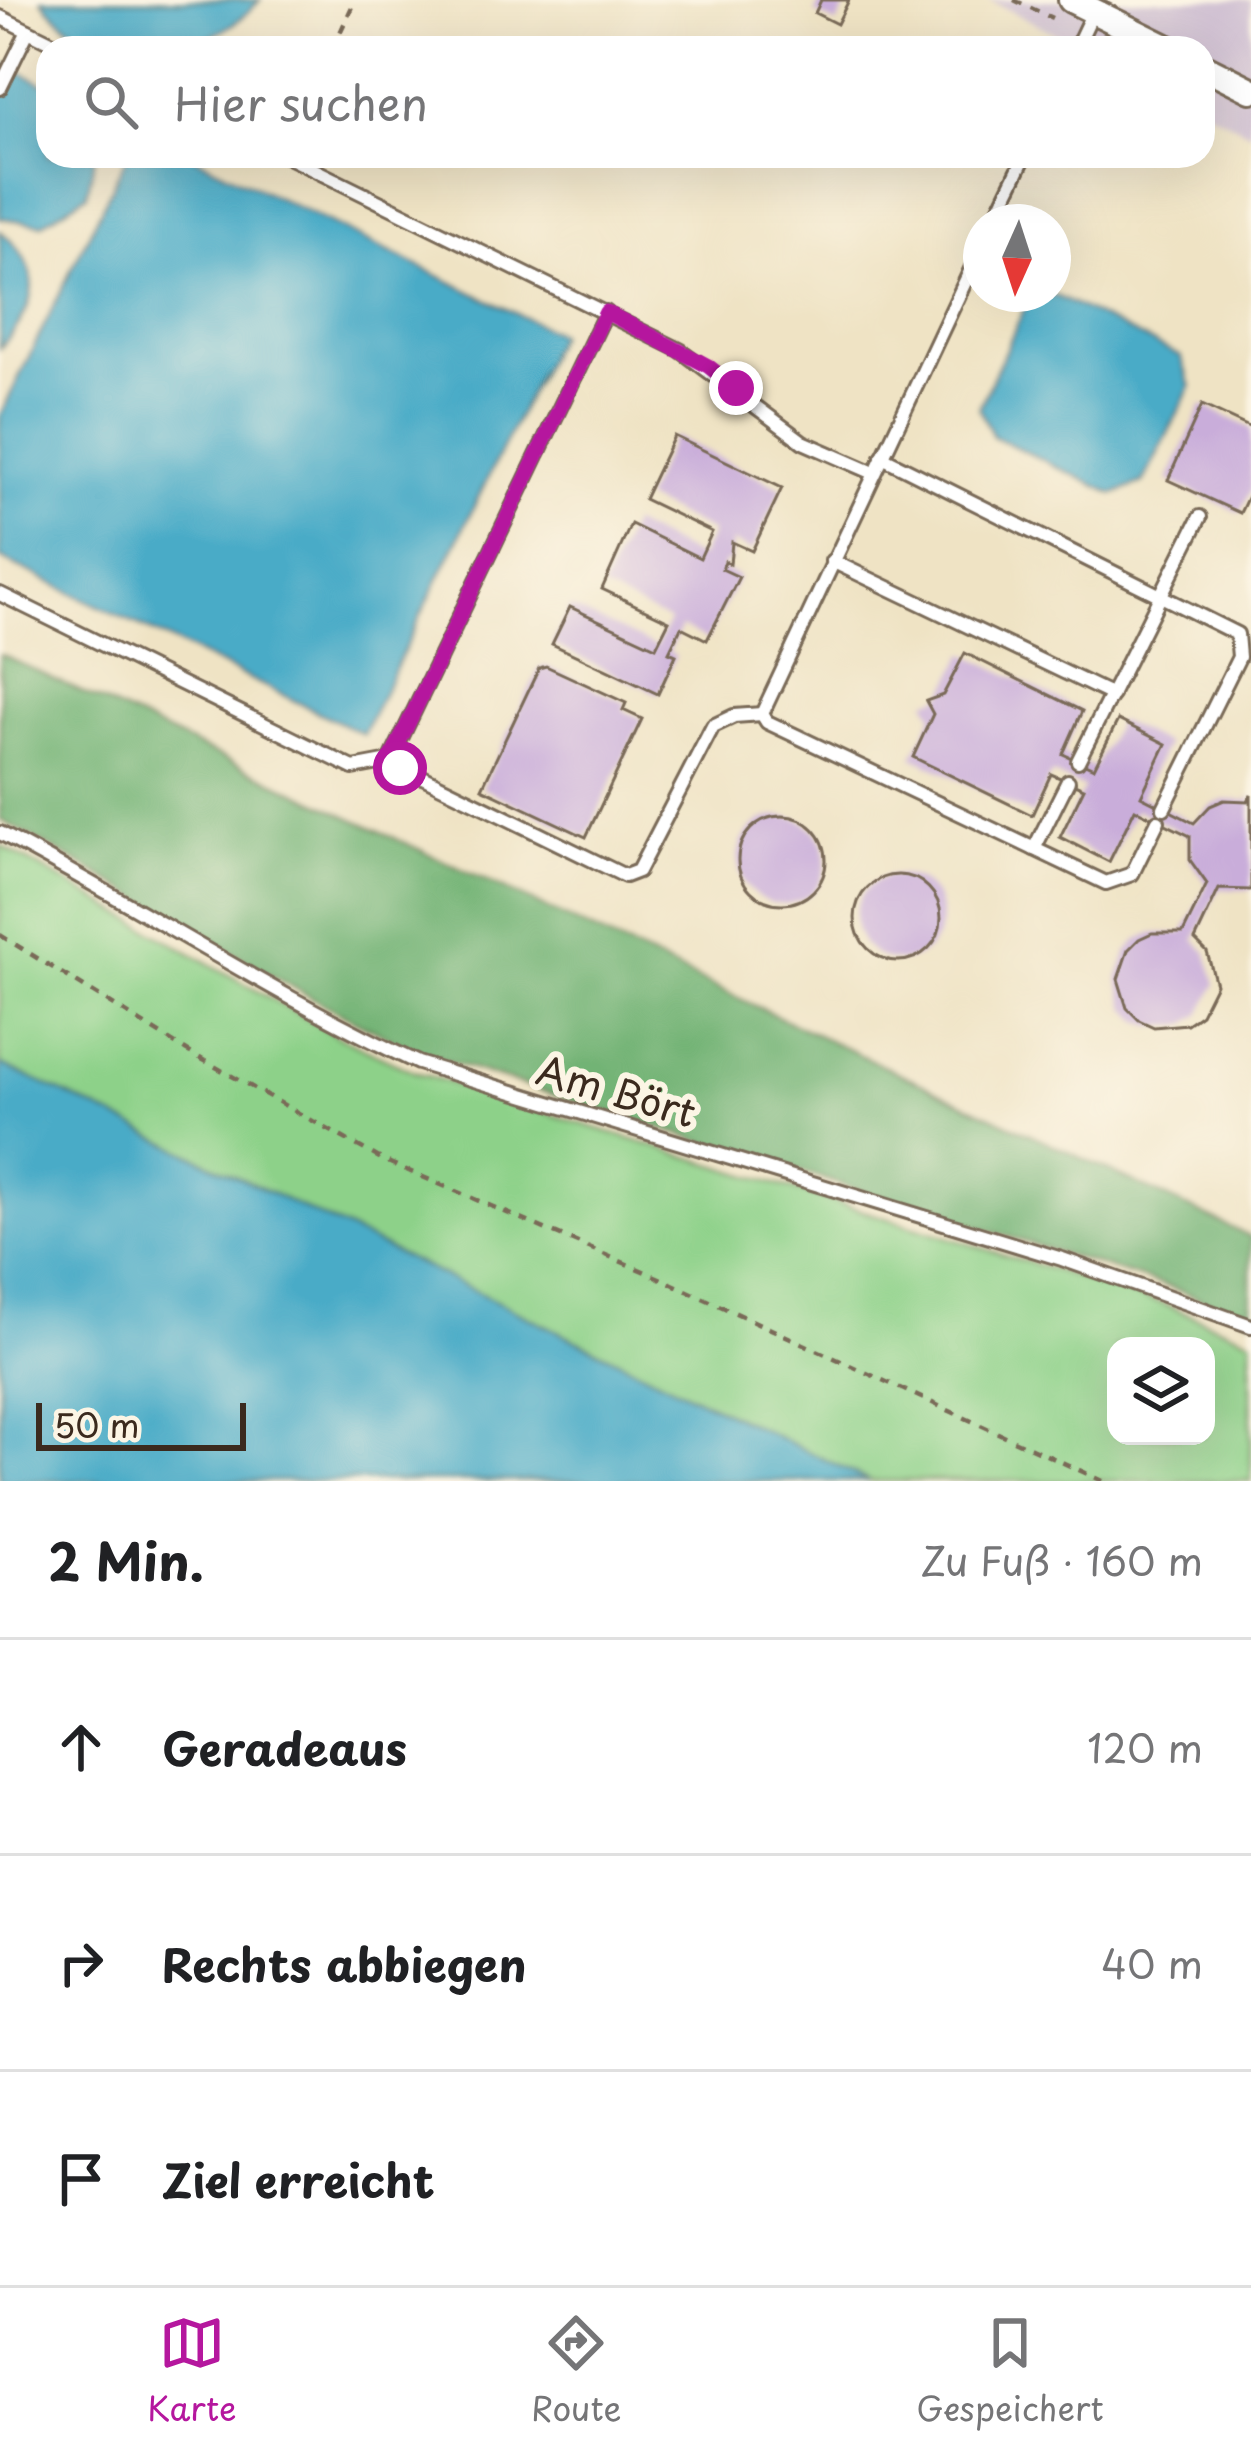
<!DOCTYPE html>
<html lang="de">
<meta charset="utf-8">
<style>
:root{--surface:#fff;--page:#f2f2f2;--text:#202124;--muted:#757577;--line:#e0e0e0;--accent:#b5179e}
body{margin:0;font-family:"Playpen Sans",sans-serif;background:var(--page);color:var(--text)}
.controls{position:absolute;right:36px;bottom:36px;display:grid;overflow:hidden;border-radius:24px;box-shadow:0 12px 48px #0002}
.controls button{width:108px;height:108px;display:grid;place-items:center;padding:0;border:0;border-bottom:3px solid var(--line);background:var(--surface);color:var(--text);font:60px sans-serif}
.compass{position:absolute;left:963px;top:204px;width:108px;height:108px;border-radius:50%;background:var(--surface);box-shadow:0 12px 48px #0002;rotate:183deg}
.scale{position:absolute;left:36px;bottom:30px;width:210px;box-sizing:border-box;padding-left:12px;border:6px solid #3b2a1e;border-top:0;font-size:33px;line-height:42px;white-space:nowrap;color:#3b2a1e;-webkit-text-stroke:9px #fcf5e5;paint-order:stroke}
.stop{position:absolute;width:36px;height:36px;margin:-27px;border:9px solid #b5179e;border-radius:50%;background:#fff}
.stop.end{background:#b5179e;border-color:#fff;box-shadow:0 3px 12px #0008}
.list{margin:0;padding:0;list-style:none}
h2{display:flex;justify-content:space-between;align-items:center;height:156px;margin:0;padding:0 48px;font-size:51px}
h2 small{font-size:39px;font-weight:400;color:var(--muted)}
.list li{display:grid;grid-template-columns:78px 1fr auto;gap:36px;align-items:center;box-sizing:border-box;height:216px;padding:0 48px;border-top:3px solid var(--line)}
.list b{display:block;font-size:45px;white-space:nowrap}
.list em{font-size:39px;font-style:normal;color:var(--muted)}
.icon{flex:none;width:66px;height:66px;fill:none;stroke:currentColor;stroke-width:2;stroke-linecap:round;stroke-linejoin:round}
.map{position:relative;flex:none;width:1251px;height:1481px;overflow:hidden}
.search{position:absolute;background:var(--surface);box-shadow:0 12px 48px #0002;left:36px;right:36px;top:36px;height:132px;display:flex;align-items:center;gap:30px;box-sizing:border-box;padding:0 42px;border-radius:36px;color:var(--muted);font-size:45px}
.sheet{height:804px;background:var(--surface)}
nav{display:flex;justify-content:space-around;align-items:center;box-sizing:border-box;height:168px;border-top:3px solid var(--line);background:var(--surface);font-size:33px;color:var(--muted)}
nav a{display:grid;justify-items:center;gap:6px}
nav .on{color:var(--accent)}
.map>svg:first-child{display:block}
</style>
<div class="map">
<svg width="1251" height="1481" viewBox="0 0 1251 1481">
<rect width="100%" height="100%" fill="#fcf5e5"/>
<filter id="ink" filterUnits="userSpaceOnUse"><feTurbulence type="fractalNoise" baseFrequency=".00833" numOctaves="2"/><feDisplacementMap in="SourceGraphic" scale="24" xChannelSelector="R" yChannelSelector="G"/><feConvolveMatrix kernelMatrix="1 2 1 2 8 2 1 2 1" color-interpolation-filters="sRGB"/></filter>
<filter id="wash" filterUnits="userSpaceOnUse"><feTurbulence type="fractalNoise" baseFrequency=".004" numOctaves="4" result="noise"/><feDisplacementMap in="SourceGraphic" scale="48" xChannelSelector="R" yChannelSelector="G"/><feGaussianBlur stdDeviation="2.7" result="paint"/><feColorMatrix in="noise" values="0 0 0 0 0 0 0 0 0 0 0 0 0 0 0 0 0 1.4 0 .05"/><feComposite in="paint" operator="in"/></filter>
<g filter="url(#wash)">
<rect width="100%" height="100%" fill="#efe3c4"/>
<path fill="#cebed1" d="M989,0H1251V133L1203,109V48H1084Z"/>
<path fill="#8dd189" stroke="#647e54" stroke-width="3" fill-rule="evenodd" d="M0,845L337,1036L415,1072L1163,1304L1251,1339V1481H869L0,1064ZM1116,1346H1206V1436H1116Z"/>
<path fill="#72b375" stroke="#566e4a" stroke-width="3" d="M0,654L1251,1237V1318L1169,1287L423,1054C277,987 143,895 0,820Z"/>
<g fill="#48abc7" stroke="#426a72" stroke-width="3">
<path d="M42,0H260C205,64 95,70 42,0Z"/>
<path d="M0,62L48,86V156H95L87,194L42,224L0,218Z"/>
<path d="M127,156H192L558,334L363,734L0,558V416Z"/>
<path d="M0,231C47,269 38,307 0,348Z"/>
<path d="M1054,295L1181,357L1191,387L1143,483L1114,494L993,436L979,408L1027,303Z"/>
<path d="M0,1064L72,1097L869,1481H0Z"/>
</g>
<g id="blocks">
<g fill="#c9adda">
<path d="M821,0H849L837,24L815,13Z"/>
<path d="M1202,405L1251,428V490L1240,513L1168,480Z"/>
<path d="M674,436L782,488L752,551L732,542L730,564L725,561L722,569L739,577L707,640L681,627L669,652L676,655L658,694L552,644L570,607L656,647L669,621L602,589L631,524L700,558L712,532L644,499Z"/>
<path d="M965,653L1082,711L1063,754L1094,768L1118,720L1166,744L1141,796L1194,823L1210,806L1224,800L1248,801L1251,795V890L1219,889L1195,940L1207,952L1216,984L1201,1014L1187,1024L1154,1027L1139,1020L1127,1008L1118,979L1128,950L1139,939L1152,933H1183L1207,884L1190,860V836L1135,809L1109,862L1060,837L1084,788L1051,774L1032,815L913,757L933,714L926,701L943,695Z"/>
<path d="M546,666L626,703L623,710L642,719L586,837L482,788L539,668Z"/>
<circle cx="782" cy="860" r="44"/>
<circle cx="898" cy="918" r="43"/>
</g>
</g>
</g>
<g filter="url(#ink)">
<use href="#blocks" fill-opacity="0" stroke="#7a6b58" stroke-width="3"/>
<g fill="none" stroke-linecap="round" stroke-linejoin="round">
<defs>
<g id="lane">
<path d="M0,17L63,48"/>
<path d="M1076,48L1093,12"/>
<path d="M0,88L28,31"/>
<path d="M286,156L680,350L803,442L874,473"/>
<path d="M993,222L1025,156"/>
<path d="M981,248L762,714L767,722L1106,883L1132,874L1158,821"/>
<path d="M882,457L1237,634L1239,657L1164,808"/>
<path d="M832,561L1112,695"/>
<path d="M0,594L353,768L390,761L606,312"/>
<path d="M390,761L625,876L638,871L713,726L734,716L762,714"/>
<path d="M1078,761L1200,517"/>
<path d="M0,833C141,907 274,996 418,1063L1062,1259L1251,1326"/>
<path d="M1034,849L1068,781"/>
</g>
<g id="street">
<path d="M1071,0L1168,48"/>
<path d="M1203,66L1251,90"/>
</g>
</defs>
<use href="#lane" stroke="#7a6b58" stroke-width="18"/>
<use href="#street" stroke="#7a6b58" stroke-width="30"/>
<g stroke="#7a6b58" stroke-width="4.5" stroke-dasharray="9 9" stroke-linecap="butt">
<path d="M1014,0L1052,18"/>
<path d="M333,48L355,0"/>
<path d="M0,935L187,1051L383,1160L655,1276L1103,1481"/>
</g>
<use href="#lane" stroke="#fff" stroke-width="12"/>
<use href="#street" stroke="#fff" stroke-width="24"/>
</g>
</g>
<g fill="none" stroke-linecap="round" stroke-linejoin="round" filter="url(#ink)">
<path stroke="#b5179e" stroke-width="15" d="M400,768L390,761L606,312L708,366L736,388"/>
</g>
<g text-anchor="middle" stroke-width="12" stroke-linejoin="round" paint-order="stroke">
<g font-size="39" fill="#3b2a1e" stroke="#fcf5e5">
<text transform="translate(616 1092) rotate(16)" y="14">Am Bört</text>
</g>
</g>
</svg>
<div class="controls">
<button><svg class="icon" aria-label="layers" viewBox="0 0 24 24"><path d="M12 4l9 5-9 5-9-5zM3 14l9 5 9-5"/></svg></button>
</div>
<svg class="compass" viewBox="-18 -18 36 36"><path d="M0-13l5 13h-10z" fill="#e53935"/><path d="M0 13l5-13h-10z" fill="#757577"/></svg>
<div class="scale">50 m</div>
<div class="stop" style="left:400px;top:768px"></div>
<div class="stop end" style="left:736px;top:388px"></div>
<div class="search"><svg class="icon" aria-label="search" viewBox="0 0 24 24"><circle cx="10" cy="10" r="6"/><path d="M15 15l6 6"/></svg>Hier suchen</div>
</div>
<section class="sheet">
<h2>2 Min.<small>Zu Fuß · 160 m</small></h2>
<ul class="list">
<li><svg class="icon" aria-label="ahead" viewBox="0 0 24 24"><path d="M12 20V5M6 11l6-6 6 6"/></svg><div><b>Geradeaus</b></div><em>120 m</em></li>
<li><svg class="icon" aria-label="right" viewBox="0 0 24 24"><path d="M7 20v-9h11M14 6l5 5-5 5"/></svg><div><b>Rechts abbiegen</b></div><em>40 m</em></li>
<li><svg class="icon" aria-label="arrive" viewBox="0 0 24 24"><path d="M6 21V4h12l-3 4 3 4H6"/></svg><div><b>Ziel erreicht</b></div></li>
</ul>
</section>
<nav>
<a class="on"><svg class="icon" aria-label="map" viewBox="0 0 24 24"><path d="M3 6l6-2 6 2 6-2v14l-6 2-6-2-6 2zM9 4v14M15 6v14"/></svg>Karte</a>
<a><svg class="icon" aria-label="directions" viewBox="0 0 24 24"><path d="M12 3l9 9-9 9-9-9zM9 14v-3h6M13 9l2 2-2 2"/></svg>Route</a>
<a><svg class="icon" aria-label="saved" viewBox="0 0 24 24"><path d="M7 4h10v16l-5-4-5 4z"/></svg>Gespeichert</a>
</nav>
